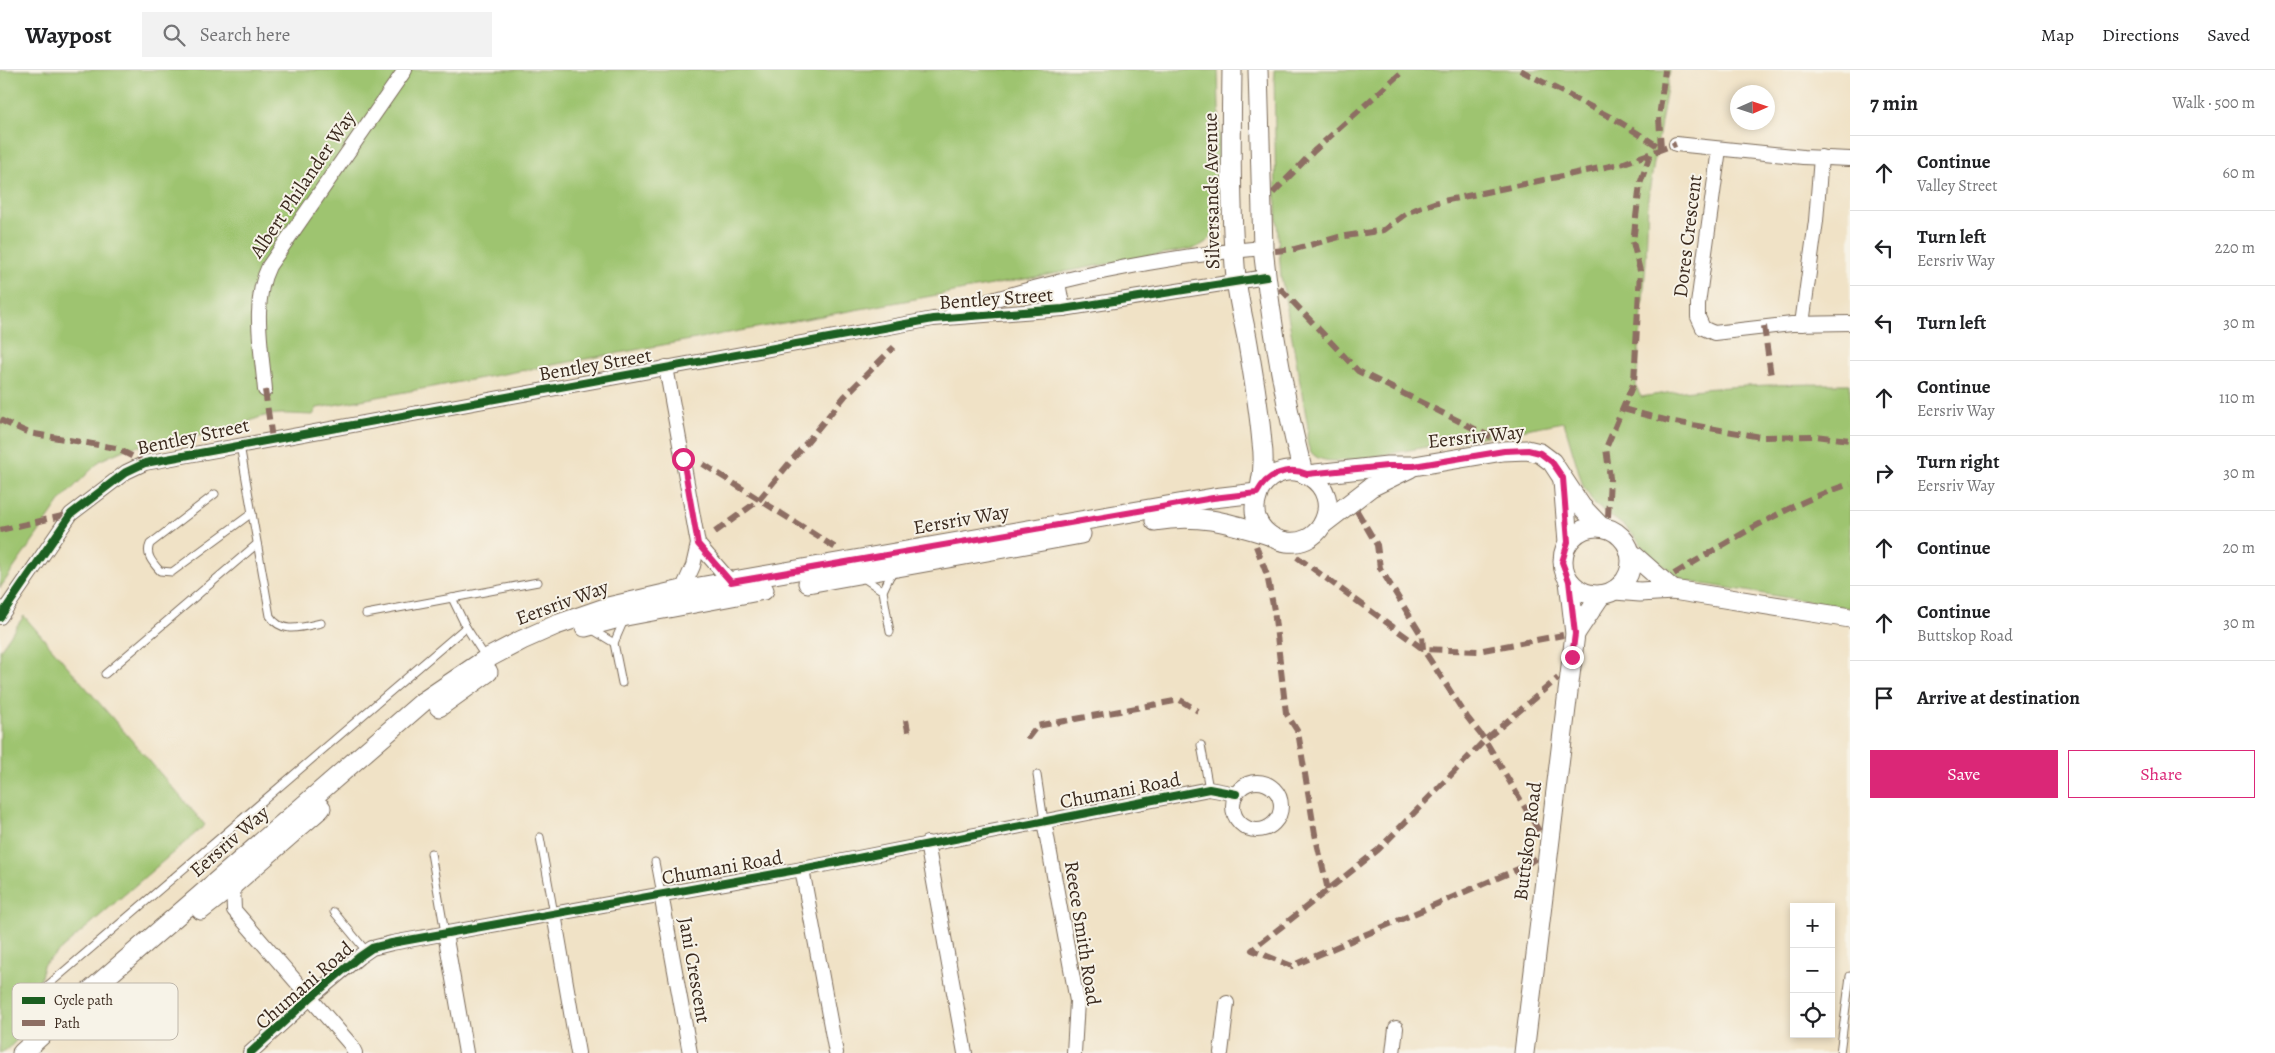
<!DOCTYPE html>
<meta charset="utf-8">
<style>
:root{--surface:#fff;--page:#f2f2f2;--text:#202124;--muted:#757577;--line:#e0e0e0;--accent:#db2777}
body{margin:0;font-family:Alegreya,serif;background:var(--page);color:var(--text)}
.controls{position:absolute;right:15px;bottom:15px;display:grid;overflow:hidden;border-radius:0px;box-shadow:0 2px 8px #0003}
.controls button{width:45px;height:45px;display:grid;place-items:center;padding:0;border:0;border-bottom:1px solid var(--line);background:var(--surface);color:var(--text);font:25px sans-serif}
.compass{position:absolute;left:1730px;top:15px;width:45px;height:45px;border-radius:50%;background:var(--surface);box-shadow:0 2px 8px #0003;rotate:87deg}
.stop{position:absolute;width:15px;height:15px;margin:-11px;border:4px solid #db2777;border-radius:50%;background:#fff}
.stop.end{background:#db2777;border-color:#fff;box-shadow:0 1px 5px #0008}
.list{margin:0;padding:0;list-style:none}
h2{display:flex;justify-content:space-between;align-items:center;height:65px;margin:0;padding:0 20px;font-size:21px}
h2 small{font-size:16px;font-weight:400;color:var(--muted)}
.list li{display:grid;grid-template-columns:32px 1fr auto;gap:15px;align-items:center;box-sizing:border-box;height:75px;padding:0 20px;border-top:1px solid var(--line)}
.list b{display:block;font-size:19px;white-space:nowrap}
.list p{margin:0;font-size:16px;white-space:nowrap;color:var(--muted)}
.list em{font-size:16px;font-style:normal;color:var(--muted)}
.actions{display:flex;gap:10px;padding:15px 20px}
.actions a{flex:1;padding:11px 0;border:1px solid var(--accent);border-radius:0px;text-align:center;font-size:18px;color:var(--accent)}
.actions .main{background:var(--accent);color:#fff}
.icon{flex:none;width:28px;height:28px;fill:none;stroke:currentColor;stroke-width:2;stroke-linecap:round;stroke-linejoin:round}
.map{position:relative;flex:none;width:1850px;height:983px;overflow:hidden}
header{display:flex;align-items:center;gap:30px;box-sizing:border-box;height:70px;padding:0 25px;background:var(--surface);border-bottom:1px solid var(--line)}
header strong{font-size:24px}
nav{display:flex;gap:28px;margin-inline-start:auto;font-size:18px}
.search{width:350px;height:45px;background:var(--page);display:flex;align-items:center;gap:12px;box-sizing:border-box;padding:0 18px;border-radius:0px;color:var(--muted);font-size:19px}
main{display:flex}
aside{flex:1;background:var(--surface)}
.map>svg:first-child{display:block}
</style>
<header>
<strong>Waypost</strong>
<div class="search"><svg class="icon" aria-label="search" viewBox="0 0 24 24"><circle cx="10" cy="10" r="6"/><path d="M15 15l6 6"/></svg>Search here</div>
<nav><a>Map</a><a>Directions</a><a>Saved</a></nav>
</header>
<main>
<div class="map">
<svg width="1850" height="983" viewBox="0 0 1850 983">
<rect width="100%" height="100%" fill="#f7f3e8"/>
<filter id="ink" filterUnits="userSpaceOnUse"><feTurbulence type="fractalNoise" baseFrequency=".02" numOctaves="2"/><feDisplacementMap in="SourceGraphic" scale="10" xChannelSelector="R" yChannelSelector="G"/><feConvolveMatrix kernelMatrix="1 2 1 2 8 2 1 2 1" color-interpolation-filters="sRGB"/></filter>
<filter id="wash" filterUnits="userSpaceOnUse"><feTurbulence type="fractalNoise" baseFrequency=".0096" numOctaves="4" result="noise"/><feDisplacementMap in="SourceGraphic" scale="20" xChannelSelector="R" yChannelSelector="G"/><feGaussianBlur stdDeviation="1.12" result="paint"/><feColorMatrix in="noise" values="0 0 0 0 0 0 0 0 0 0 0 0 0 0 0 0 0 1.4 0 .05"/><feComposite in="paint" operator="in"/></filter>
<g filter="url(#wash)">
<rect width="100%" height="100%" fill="#f0e2c6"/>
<g fill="#9ec46f" stroke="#6c7746">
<path d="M0,0H1218L1222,146C1218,162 1210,172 1195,178L317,338L313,345C280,344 266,340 236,359L128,378L101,390L61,430L0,518Z"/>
<path d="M1274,0H1670L1648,128L1646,192L1636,317L1641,327C1710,315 1780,314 1850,314V538L1685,511L1654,489L1627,458L1595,435L1583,416L1564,352L1360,389C1333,392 1301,397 1308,357L1281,206L1276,138Z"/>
<path d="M24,546L205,755L43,895C40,919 39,909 28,926C19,941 30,957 13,974C9,978 5,981 0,983V580Z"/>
</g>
</g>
<g filter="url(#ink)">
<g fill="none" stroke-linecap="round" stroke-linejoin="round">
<defs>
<g id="lane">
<path d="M240,375L270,546C282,565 302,557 321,553"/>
<path d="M215,424L150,474C145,485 153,493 160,501L172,502L252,443"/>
<path d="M862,507L883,521"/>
<path d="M452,528L466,557L486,588"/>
<path d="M366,544L538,512"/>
<path d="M591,559L614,573"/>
<path d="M890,562L883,521L892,502"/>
<path d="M105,604L257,474"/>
<path d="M622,613L614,573L624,550"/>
<path d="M1201,675L1209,719"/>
<path d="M1037,705L1044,751"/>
<path d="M540,767L554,844"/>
<path d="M431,783L445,863"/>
<path d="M655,792L661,824"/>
<path d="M334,842L367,882"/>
<path d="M28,971C32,954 32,937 40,922L466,557"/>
<path d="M1840,983L1850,906"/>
</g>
<g id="street">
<path d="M1676,74L1803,87L1850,89"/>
<path d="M1719,79L1698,234V247L1703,258L1714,263L1792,254L1850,253"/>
<path d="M1058,213L1063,239"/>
<path d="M952,243C1048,210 1162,186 1263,178"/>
<path d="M1802,254L1816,151L1821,87"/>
<path d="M666,297L698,474L693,496L682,520"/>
<path d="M265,320C262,281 251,232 269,196L405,0"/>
<path d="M698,474L731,512"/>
<path d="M0,547L71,444L126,402L145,393L933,249L1063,239L1266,207"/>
<circle cx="1257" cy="736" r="24"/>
<path d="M1044,751L1077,931L1074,983"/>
<path d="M927,773L965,983"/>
<path d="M802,799L836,983"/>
<path d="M233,815L234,840L351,975L355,983"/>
<path d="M661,824L690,983"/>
<path d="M554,844L578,983"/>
<path d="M445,863L466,983"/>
<path d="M250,983L310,928L359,887L372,878L392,873L802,799L1209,719L1236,724"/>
<path d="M1221,983L1227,933"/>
<path d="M1393,983L1396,958"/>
</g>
<g id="secondary">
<path d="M1232,0C1231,69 1230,139 1236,208C1238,228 1243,248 1247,268C1253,303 1259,337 1262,373C1264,387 1263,404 1260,418C1257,428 1253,436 1256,447C1266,476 1306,482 1322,455C1345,415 1288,378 1260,418"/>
<path d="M1258,0L1263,178C1271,253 1284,329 1303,403"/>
<path d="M1307,405L1387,396H1414L1503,381L1527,380L1540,383L1552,392L1581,436L1601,457"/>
<path d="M1563,411L1568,472"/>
<path d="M1155,451C1198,443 1229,453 1269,465"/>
<path d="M1323,454L1371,417L1410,398"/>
<circle cx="1597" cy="491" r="34"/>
<path d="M1629,481L1673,520"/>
<path d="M808,513L1081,464"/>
<path d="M1615,520L1640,522L1673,520L1850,548"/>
<path d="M585,557L626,546L764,520"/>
<path d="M1575,564L1601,525"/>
<path d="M439,637L488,602"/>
<path d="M201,840L233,815L321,738"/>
<path d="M22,983L89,922L424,631L486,589L522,570L556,555L608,537L682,520L1213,428L1257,423"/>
<path d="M1524,983L1575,564L1569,511"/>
</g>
</defs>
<use href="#lane" stroke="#7a6a59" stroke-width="9"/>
<use href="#street" stroke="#7a6a59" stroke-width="16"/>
<use href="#secondary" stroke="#7a6a59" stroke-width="21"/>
<use href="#lane" stroke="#fff" stroke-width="7"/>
<use href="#street" stroke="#fff" stroke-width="14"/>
<use href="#secondary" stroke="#fff" stroke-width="19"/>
<g stroke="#8d6e63" stroke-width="6" stroke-dasharray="12 6" stroke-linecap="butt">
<path d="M1520,0L1618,51L1661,78"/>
<path d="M1661,78L1659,48L1665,0"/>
<path d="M1273,123L1314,81L1404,0"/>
<path d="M1275,181L1295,179L1339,167L1384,160L1408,142L1434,133L1624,93L1676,74"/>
<path d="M1280,218L1358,301L1491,367"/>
<path d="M1764,256L1771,306"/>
<path d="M265,320L272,369"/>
<path d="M1623,339L1669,351L1761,367L1815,366L1850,370"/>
<path d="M0,350L29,363L116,378L145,393"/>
<path d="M703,394L839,480"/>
<path d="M1357,441L1377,475L1380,498L1422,566L1423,579L1478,581L1563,565"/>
<path d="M1608,447L1610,408L1606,378L1634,312L1640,201L1633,172L1640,114L1651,82"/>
<path d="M0,460L71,444"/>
<path d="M715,462L758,431L845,326L894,277"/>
<path d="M1256,476L1267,505L1274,540L1286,643L1298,662L1315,764L1328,820"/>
<path d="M1297,487L1423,579L1467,647L1485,670L1378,780L1252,880L1292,896L1523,797L1536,788"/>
<path d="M1674,504C1730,471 1787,434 1850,414"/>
<path d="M906,650L909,666"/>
<path d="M1027,669L1037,656L1180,630L1198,641"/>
<path d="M1539,761L1485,670L1558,608"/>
</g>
<defs>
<g id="cycleway">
<path d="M0,547L71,444L126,402L145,393L933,249L1063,239L1266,207"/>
<path d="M250,983L310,928L359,887L372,878L392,873L802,799L1209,719L1236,724"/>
</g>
</defs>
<use href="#cycleway" stroke="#f7f3e8" stroke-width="11"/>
<use href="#cycleway" stroke="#1b5e20" stroke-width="8"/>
</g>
</g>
<g fill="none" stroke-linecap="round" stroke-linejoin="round" filter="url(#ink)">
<path stroke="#db2777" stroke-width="6" d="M683,389L698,474L731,512L1213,428L1257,423C1267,404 1287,396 1307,404L1387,396H1414L1504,381L1528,380L1540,383L1552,392L1563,408L1568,472L1562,492L1569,511L1575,564L1572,587"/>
</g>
<g text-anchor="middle" stroke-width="4" stroke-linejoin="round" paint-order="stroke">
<g font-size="20" fill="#3b2a1e" stroke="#f7f3e8">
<text transform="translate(302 114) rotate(-56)" y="7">Albert Philander Way</text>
<text transform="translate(1211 121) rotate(-91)" y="7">Silversands Avenue</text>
<text transform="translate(1687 166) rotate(-83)" y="7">Dores Crescent</text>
<text transform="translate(996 228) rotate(-4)" y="7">Bentley Street</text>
<text transform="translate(595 294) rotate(-10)" y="7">Bentley Street</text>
<text transform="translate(193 366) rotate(-12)" y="7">Bentley Street</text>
<text transform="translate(1476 366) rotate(-6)" y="7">Eersriv Way</text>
<text transform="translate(961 449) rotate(-10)" y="7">Eersriv Way</text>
<text transform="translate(562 532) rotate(-20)" y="7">Eersriv Way</text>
<text transform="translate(1120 720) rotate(-11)" y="7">Chumani Road</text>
<text transform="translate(229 771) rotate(-41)" y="7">Eersriv Way</text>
<text transform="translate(1527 771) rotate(-83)" y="7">Buttskop Road</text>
<text transform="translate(722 797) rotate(-10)" y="7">Chumani Road</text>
<text transform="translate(1083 863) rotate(81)" y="7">Reece Smith Road</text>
<text transform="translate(695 900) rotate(80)" y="7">Jani Crescent</text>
<text transform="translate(304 915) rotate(-41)" y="7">Chumani Road</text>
</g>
</g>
<rect x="12" y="913" width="166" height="57" rx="8" fill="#f7f3e8" stroke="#bfb7ab" stroke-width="1"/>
<rect x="22" y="927" width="23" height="7" fill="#1b5e20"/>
<rect x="22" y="950" width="23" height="6" fill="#8d6e63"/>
<g font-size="14" fill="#3b2a1e">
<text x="54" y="935">Cycle path</text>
<text x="54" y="958">Path</text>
</g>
</svg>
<div class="controls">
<button>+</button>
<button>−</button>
<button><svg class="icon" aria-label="locate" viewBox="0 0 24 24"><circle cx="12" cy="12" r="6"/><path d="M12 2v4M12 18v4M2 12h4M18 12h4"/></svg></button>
</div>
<svg class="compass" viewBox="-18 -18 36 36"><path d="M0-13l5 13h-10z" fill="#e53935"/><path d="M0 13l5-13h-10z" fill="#757577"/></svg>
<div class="stop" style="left:683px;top:389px"></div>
<div class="stop end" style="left:1572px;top:587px"></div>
</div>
<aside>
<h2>7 min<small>Walk · 500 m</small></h2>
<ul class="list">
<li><svg class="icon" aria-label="ahead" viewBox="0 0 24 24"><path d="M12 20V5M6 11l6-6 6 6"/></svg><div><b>Continue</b><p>Valley Street</p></div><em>60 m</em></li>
<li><svg class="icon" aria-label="left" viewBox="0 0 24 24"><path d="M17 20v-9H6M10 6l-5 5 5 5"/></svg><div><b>Turn left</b><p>Eersriv Way</p></div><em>220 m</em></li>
<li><svg class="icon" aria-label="left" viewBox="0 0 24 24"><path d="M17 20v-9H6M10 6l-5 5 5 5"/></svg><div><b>Turn left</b></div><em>30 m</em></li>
<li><svg class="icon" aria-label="ahead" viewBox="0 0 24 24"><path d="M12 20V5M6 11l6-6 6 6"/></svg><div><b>Continue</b><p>Eersriv Way</p></div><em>110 m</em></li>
<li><svg class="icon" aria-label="right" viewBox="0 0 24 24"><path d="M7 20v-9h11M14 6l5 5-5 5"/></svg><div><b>Turn right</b><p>Eersriv Way</p></div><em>30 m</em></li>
<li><svg class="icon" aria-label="ahead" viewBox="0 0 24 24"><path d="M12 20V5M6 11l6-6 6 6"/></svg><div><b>Continue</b></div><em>20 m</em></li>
<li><svg class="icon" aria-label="ahead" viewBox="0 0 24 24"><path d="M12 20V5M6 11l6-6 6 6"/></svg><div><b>Continue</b><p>Buttskop Road</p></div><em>30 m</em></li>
<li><svg class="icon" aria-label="arrive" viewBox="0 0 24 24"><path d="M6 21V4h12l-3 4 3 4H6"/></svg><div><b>Arrive at destination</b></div></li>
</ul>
<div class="actions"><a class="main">Save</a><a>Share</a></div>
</aside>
</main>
